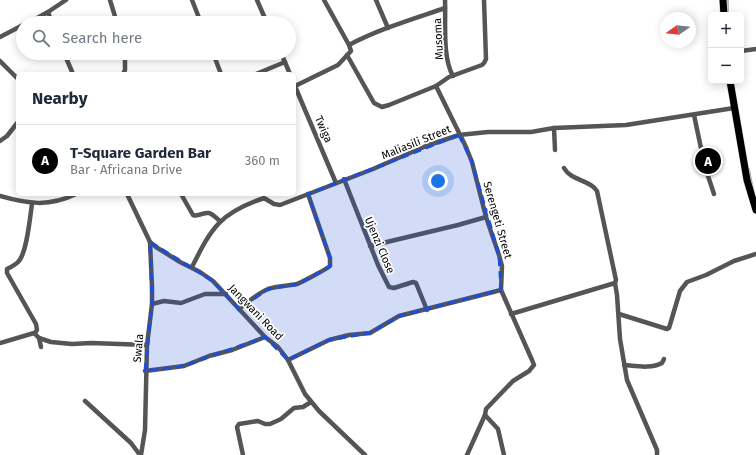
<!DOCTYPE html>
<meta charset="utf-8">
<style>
:root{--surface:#fff;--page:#f2f2f3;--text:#1f2937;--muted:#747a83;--line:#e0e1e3;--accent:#000}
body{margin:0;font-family:"Fira Sans",sans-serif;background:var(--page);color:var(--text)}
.controls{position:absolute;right:12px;top:12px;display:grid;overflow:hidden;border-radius:6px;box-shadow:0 2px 10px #0003}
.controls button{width:36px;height:36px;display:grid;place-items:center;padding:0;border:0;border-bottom:1px solid var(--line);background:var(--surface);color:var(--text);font:20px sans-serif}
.compass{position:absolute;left:660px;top:12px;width:36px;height:36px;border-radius:50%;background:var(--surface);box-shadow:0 2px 10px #0003;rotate:256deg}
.you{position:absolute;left:438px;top:181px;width:14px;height:14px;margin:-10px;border:3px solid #fff;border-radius:50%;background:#1a73e8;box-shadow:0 0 0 6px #1a73e833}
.badge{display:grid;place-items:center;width:26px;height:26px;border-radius:50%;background:var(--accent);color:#fff;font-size:13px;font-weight:700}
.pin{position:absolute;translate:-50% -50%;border:2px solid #fff;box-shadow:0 1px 4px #0006}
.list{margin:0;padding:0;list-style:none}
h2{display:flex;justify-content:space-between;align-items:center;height:52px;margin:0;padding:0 16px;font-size:17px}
h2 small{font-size:13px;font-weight:400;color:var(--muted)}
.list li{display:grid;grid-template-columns:26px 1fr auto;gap:12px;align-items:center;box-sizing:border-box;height:72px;padding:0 16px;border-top:1px solid var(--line)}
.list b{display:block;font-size:15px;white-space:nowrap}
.list p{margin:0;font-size:13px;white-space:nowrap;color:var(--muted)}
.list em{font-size:13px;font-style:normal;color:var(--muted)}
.icon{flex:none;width:22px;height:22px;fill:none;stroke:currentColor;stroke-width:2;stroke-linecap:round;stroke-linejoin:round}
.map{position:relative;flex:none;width:756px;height:455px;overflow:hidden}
.search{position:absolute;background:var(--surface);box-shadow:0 2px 10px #0003;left:16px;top:16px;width:280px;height:44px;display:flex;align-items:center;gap:10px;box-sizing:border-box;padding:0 14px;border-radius:22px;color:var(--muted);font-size:15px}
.panel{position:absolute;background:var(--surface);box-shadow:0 2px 10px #0003;left:16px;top:72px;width:280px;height:124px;border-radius:6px}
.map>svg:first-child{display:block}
</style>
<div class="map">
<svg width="756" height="455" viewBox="0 0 756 455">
<rect width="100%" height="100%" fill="#fff"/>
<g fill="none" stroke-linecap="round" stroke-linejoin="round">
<g stroke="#a3a3a3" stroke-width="1.5">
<path d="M728,0V15"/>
<path d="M749,169L754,193"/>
</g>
<defs>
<g id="primary">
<path d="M723,0L724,15"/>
<path d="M730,81L747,180L756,210"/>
</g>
</defs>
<use href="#primary" stroke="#dbdbdb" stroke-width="8"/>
<g stroke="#555" stroke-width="4.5">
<path d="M110,0L117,23"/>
<path d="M192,0L201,23"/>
<path d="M257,0L267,23"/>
<path d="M376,0L388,28"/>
<path d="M445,0C446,22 442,57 453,76"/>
<path d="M48,12L52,23"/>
<path d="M28,23L48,12L66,0"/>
<path d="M0,37L23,25"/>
<path d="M349,45C379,29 413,19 445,8"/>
<path d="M741,51L756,49"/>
<path d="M64,53L73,74"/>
<path d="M213,53L221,74"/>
<path d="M281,53L290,74"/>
<path d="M347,55L374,103L382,107L389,105L436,86L449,77L482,65L484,63L486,59L484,0"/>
<path d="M0,61L18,79"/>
<path d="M123,74L125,70V53"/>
<path d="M256,74L285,62"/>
<path d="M294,84L336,183"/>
<path d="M295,86L338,65L351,51L349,45L324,0"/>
<path d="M436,86L466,147L472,162L486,217L499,255L502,266L501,290L532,360L534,365L529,371L513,381L486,409L485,415L467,455"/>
<path d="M694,115L705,167L714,194"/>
<path d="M554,128L555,150"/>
<path d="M0,141L7,136L18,122"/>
<path d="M564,168C571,181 591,180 597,191L616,280L615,283L617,295L620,339L627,380L657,450V455"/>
<path d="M344,179L378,265L389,287L394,288L413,282L416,283L427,310"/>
<path d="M127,194L150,242L156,247L180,262L200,272L213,281L265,337L278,347L288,360L305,394L319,411L365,455"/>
<path d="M181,194L193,215C199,217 203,212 209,213C213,214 217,219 220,221"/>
<path d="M0,196C28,204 49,207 76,194"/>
<path d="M32,204C30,216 27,254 18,262C15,265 11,267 7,269V273L36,324L37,330L35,333"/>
<path d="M370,246L458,225L486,217"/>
<path d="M192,267C212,227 220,213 264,198L274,204L280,205L373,169L426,146L459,135L488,132H531L554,128L626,125L734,108"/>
<path d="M152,304L164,301L181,303L205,294H226"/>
<path d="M239,309C248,302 258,293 268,289C277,286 287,286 297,284C300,283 327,269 330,266V258L308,194"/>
<path d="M511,314L615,283"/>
<path d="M619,314L667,329L669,328L680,291L687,282L706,275L734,261L756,254"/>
<path d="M39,338L41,347"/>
<path d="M0,343L34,333L39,338L51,342L72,344L91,343L147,345"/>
<path d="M288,360L329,340L349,335L370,333L399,316L501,290"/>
<path d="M624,365C636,366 652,369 662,363L664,359"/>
<path d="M145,371L184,366L209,356L232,350L265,337"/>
<path d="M85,401L131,443L140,455"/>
<path d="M485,415L498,429L504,455"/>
<path d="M141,455L145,430L147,345L152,304V286L150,242"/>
<path d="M243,455L237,427L239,424L258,421L265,424H270L281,419L294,408L303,407L311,402"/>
</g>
<use href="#primary" stroke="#000" stroke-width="7"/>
</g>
<path fill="#1d4ed8" fill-opacity="0.2" stroke="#1d4ed8" stroke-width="3" stroke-dasharray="8 5" stroke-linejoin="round" d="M459,135L472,162L499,255L501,290L399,316L370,333L329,340L288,360L265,337L184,366L145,371L152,304L150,242L213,281L239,309L268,289L299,284L330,266V258L308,194Z"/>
<g text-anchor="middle" stroke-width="3.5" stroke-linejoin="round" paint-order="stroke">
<g font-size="11" fill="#000" stroke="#fff">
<text transform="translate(438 39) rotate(-93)" y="4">Musoma</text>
<text transform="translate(324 129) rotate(66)" y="4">Twiga</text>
<text transform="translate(416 142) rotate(-22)" y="4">Maliasili Street</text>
<text transform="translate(498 220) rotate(74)" y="4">Serengeti Street</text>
<text transform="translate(380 245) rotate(67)" y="4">Ujenzi Close</text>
<text transform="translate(256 312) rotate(46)" y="4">Jangwani Road</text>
<text transform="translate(138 348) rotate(-85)" y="4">Swala</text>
</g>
</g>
</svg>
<div class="controls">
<button>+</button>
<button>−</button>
</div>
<svg class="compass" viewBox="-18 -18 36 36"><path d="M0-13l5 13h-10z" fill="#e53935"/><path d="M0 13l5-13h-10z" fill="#747a83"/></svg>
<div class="you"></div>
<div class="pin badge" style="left:708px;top:161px">A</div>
<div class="search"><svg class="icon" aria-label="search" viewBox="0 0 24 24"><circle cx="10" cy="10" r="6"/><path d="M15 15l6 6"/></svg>Search here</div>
<section class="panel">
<h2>Nearby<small></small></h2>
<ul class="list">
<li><span class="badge">A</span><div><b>T-Square Garden Bar</b><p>Bar · Africana Drive</p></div><em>360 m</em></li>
</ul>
</section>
</div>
